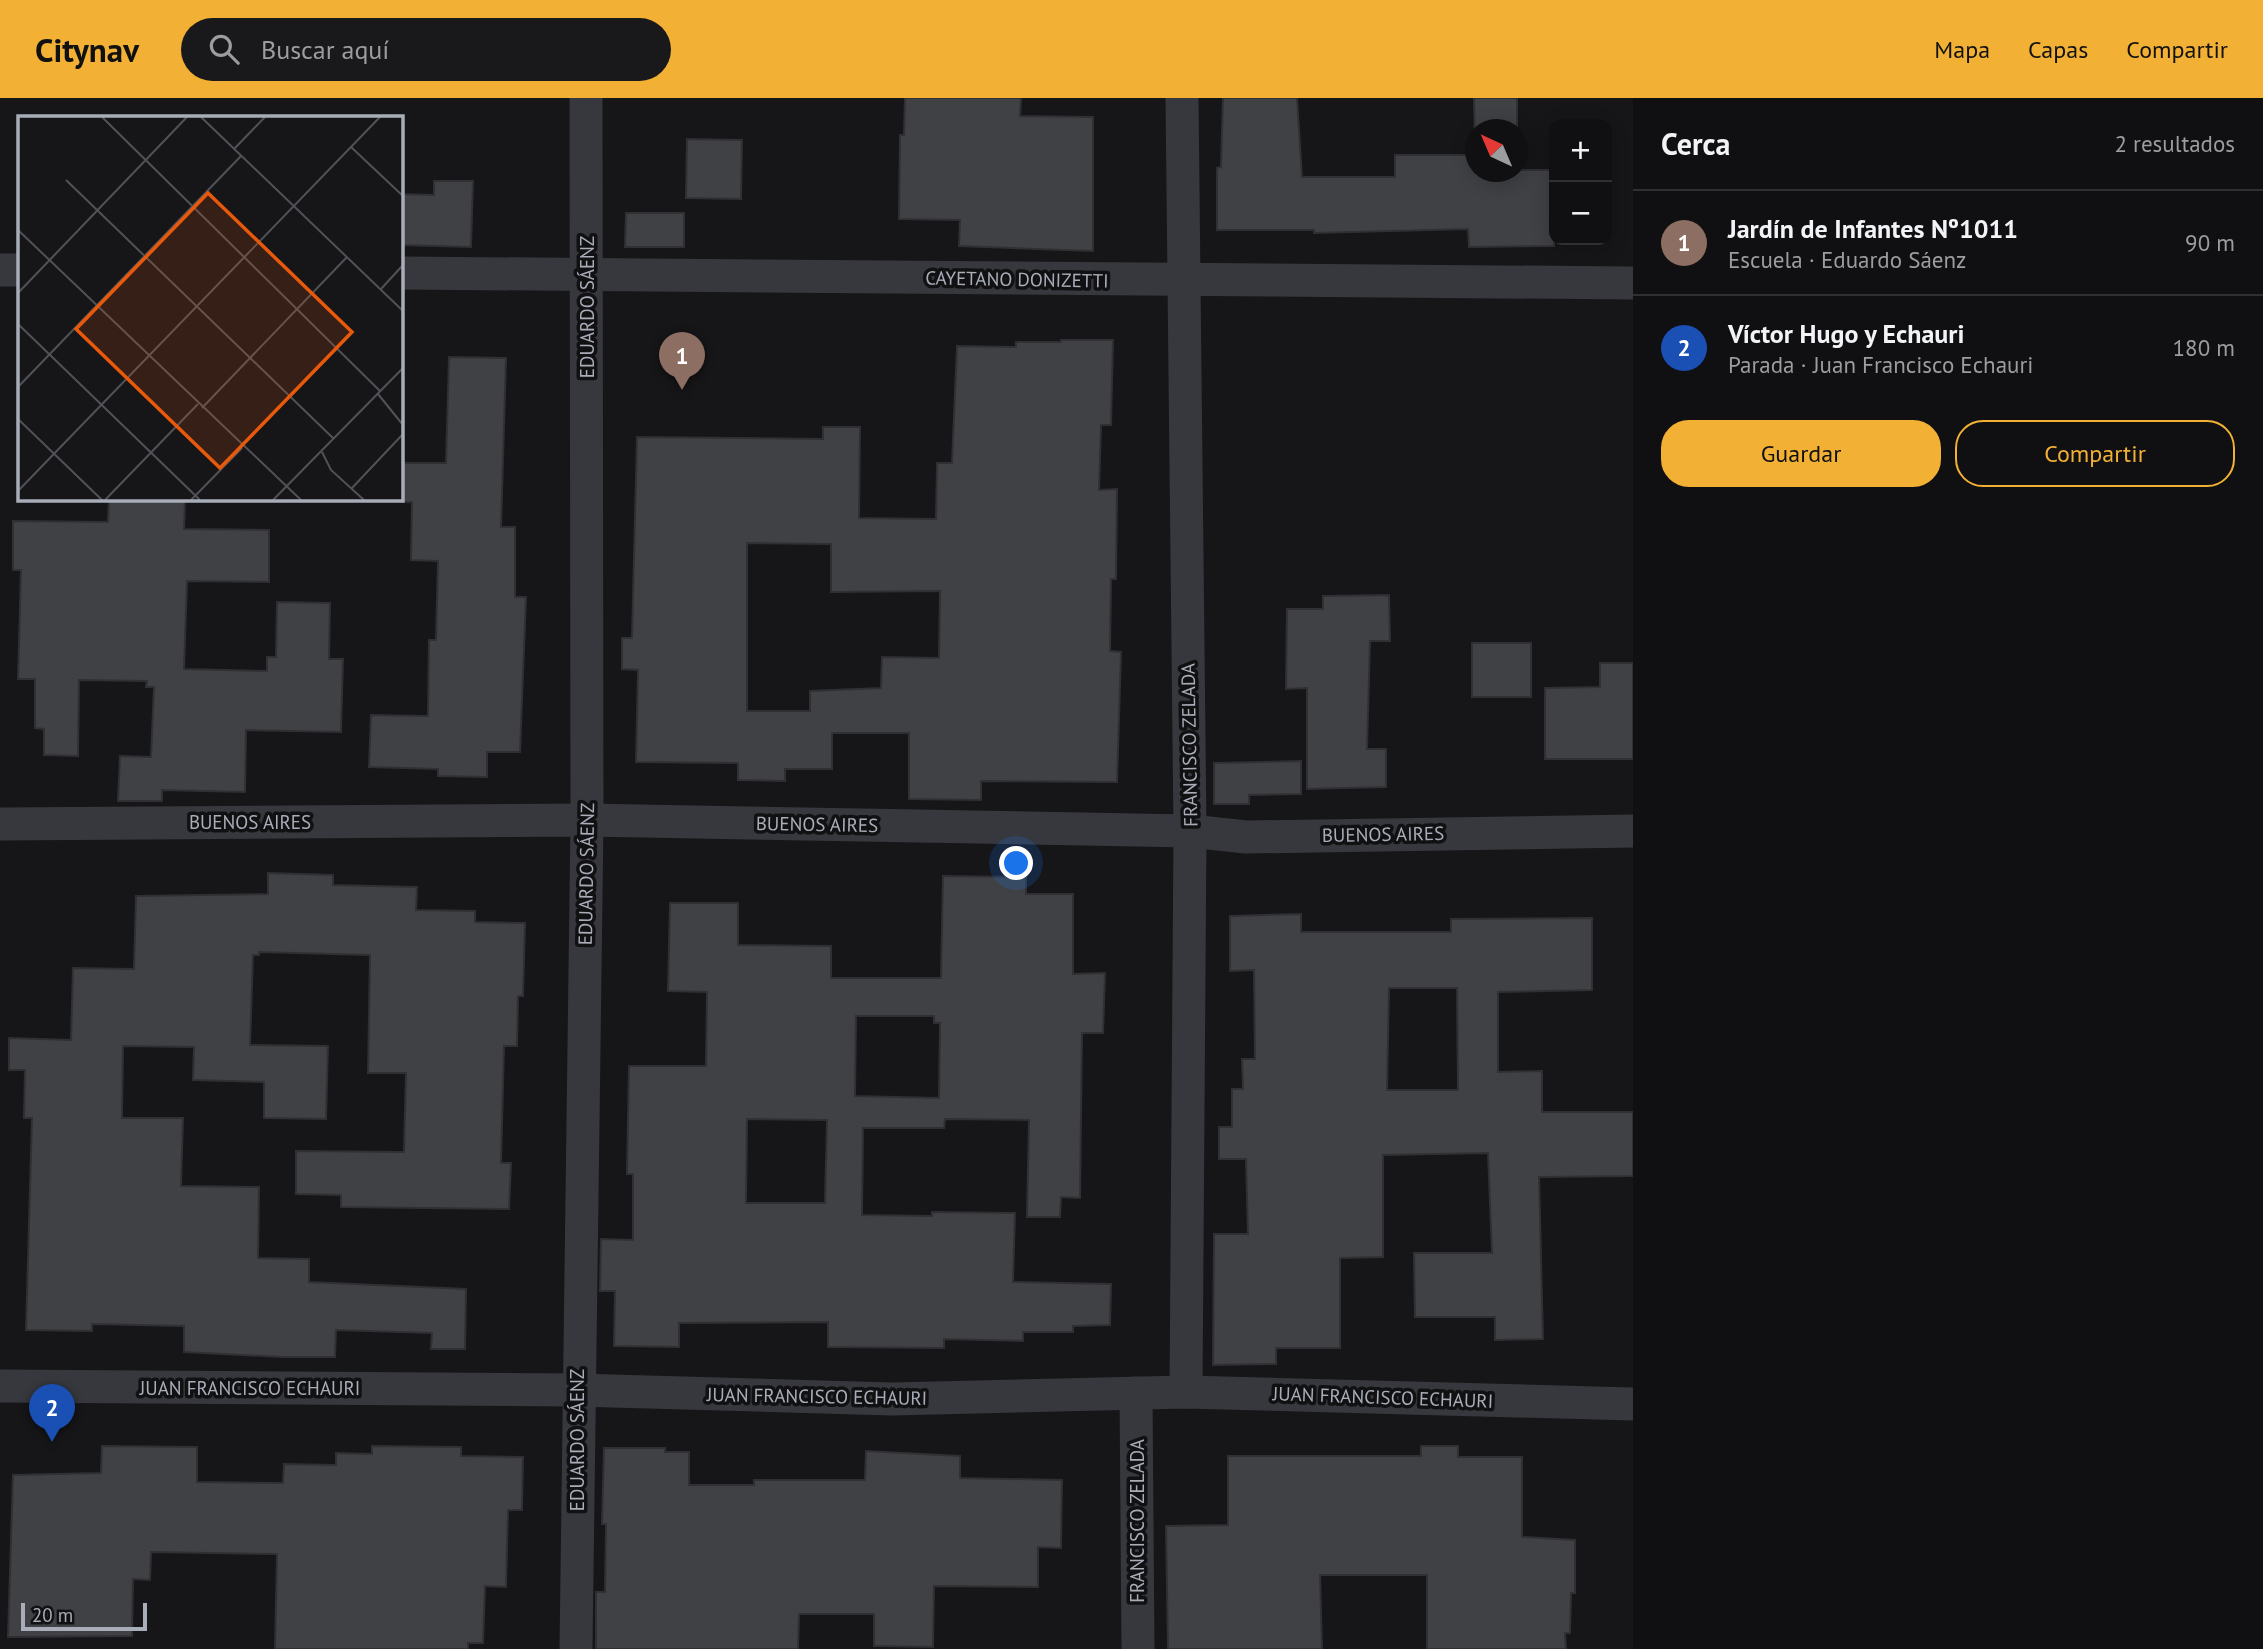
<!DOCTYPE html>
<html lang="es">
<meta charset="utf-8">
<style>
:root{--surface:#101012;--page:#19191b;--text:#f1f3f6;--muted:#9c9d9f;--line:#303032;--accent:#f2b134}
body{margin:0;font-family:"PT Sans",sans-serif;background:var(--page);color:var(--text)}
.controls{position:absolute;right:21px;top:21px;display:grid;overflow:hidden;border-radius:14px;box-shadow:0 4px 18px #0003}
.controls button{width:63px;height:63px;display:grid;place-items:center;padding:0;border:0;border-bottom:2px solid var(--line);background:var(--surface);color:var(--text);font:35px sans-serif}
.compass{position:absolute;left:1465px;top:21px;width:63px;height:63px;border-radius:50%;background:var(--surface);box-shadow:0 4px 18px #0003;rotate:316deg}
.scale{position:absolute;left:21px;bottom:18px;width:126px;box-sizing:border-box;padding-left:7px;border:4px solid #a8adb8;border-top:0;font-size:19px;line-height:24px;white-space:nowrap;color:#a8adb8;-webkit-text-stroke:5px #111113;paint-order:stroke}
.you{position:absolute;left:1017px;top:766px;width:24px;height:24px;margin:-18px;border:5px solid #fff;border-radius:50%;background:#1a73e8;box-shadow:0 0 0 10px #1a73e833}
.badge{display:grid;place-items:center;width:46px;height:46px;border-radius:50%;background:var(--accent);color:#fff;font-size:23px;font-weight:700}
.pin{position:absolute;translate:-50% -58px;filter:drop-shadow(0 2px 4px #0008)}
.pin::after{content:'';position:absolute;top:37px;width:24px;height:21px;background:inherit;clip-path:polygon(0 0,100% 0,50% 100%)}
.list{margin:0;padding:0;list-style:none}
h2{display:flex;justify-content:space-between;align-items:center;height:91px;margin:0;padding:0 28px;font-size:30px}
h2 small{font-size:23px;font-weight:400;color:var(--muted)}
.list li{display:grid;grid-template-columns:46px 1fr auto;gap:21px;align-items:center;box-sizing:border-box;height:105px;padding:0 28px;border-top:2px solid var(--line)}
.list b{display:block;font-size:26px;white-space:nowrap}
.list p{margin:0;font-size:23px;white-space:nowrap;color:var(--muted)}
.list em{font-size:23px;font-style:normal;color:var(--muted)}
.actions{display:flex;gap:14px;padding:21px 28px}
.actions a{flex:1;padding:16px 0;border:2px solid var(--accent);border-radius:28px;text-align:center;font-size:24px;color:var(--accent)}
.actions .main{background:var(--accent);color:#111}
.icon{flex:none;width:38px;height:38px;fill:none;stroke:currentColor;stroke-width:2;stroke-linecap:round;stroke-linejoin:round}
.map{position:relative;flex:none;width:1633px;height:1551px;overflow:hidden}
header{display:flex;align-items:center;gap:42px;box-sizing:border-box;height:98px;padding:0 35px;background:var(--accent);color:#111}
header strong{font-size:33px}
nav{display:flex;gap:38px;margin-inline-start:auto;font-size:24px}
.search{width:490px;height:63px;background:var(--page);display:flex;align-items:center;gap:18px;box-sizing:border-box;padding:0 24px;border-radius:38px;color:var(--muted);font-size:26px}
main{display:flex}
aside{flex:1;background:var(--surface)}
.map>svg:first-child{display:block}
</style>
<header>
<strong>Citynav</strong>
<div class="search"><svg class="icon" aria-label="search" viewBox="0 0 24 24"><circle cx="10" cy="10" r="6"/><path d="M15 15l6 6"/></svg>Buscar aquí</div>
<nav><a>Mapa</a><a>Capas</a><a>Compartir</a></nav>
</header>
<main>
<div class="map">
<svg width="1633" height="1551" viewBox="0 0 1633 1551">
<rect width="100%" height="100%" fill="#161618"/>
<g fill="#404145" stroke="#303034" stroke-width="2" fill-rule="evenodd">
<path d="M905,0H1021L1020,18L1093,19V153L959,148L960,122L899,121L900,37H904Z"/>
<path d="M1223,0H1297L1302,79H1395V57H1475L1474,0H1517V32H1475V74H1517V62L1520,72H1554V148L1469,149L1468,131L1314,135V132H1217V70L1221,69Z"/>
<path d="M687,41L742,42L741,101L686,100Z"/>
<path d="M434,83H473L471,149L401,147V96L434,97Z"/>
<path d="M626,115H684V149H625Z"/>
<path d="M1061,242H1113L1111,327H1101L1099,392L1117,391L1116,481H1111L1110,553L1121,554L1117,684L981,683V702L909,701V635H832V671H785V683L738,682V665L636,664L638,572L622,571V540H632L637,339L823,341V329H860L859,420L936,421L937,365H952L957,248L1016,249V244H1061ZM747,445L831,446V494L940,493L939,560L882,559L881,590L810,593V613H747Z"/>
<path d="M449,259L506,260L501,429H515V499H526L520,654H487V679L438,678V671L369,669L371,617L428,618L429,542H436L438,463L411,462L412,404H401V365H446Z"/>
<path d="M109,401H185L184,431L269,432V484L187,483L184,571L267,573V559H276L277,504L330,505L329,561H343L341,634L246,632L245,694L162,692V703H118L120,658L151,659L154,589H146L147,583L79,582L78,658L44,657V631L35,630V581H18L21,472H13V423L108,424Z"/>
<path d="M1389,497L1390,543H1370L1367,651H1386V689L1307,691V590L1286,591L1287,511H1323V498Z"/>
<rect x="1472" y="545" width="59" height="54"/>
<path d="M1600,565H1633V661H1545V590L1600,589Z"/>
<path d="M1301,663V696L1249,697V706H1214V665Z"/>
<path d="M268,775L333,777V787L417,789L416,812L475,813V824L525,825L523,898H518L517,948H504L501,1065H511L509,1111L341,1109V1097L296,1096V1053L404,1054L406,975H368L370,857L259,854V857H253L250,947L328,948L326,1021L264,1020V984L193,982L194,949L123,948L122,1020H183L181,1088L259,1089L258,1160L309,1161V1184L466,1191L465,1251H431L432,1235L336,1232L335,1259H282L184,1254V1228L92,1226V1233L26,1232L32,1020H24L25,972H9V940L71,942L73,870L134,871L136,798L268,796Z"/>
<path d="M943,778L1026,779V796H1073V876L1105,875L1103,935H1082L1080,1100L1061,1099L1060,1119H1027L1029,1022L945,1021L944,1030H863L862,1117L932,1118V1114L1015,1115L1013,1184L1111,1186L1110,1227L1073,1228V1234H1023V1243L944,1241V1250L828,1249V1224L679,1225V1249L614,1248L615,1193H600L601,1141L633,1142V1076H627L629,968H706L707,894L668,893L670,805H738V847L831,848V880H941ZM856,918H934V925H940L939,1000L855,998ZM747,1021L827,1022L825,1105H746Z"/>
<path d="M1301,816V834H1451V821L1592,820V892L1498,894V974L1542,973V1014H1633V1078L1539,1079L1543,1241L1495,1242V1219H1415L1414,1155H1492L1488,1055L1383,1057V1159L1340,1160V1250H1276V1266L1213,1267L1214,1136H1248L1246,1061H1219V1029H1232V991H1243L1242,961H1255L1254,872L1230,873V818ZM1389,890H1457L1458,992H1387Z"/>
<path d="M102,1348L197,1349V1384L283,1385L284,1366L336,1367V1355L372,1356V1348L461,1349V1358L523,1359L522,1412H508L506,1489L485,1488L483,1545H468V1551H275L277,1456L151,1454L150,1482L133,1481L132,1538L8,1539L13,1377L101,1375Z"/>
<path d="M1421,1348H1458V1359H1522V1439L1575,1442V1495H1571L1570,1535H1565L1566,1551H1427V1477H1320L1322,1551H1168L1166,1428L1228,1427V1358H1421Z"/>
<path d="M604,1350H665V1354H689V1387H754V1382H865L866,1353L960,1358V1380L1062,1382L1061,1450L1038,1449V1489L934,1488L933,1549L874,1548V1516H799L798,1551H596V1494H605L606,1426H602Z"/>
</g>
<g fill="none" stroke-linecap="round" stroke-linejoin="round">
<g stroke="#37383d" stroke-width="33">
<path d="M1182,0L1190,733L1186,1294"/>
<path d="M0,172H19"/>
<path d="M401,175L1633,185"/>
<path d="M0,726L587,722L1190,733L1246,739L1633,733"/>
<path d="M0,1288L577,1292L892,1301L1186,1294L1633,1306"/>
<path d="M1136,1295L1138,1551"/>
<path d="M576,1551L587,722L586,0"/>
</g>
</g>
<g text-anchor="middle" stroke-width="7" stroke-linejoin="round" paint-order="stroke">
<g font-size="19" fill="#a8adb8" stroke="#111113">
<text transform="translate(1017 181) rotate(1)" y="7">CAYETANO DONIZETTI</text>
<text transform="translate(587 209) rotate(-90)" y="7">EDUARDO SÁENZ</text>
<text transform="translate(1189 647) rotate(-91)" y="7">FRANCISCO ZELADA</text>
<text x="250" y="731">BUENOS AIRES</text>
<text transform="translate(817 726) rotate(1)" y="7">BUENOS AIRES</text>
<text transform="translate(1383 736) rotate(-1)" y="7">BUENOS AIRES</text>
<text transform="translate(586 776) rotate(-89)" y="7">EDUARDO SÁENZ</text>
<text x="250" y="1297">JUAN FRANCISCO ECHAURI</text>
<text transform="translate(817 1298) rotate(1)" y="7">JUAN FRANCISCO ECHAURI</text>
<text transform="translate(1383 1299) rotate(2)" y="7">JUAN FRANCISCO ECHAURI</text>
<text transform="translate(577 1342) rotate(-90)" y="7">EDUARDO SÁENZ</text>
<text transform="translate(1137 1423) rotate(-90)" y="7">FRANCISCO ZELADA</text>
</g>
</g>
<g transform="translate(18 18)">
<rect width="385" height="385" fill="#161618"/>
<path fill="none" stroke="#505258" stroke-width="2" d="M84,1L362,275M183,1L385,195M333,31L385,80M216,33L247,1M48,64L316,323M0,114L283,384M363,173L385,149M0,177L169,1M0,208L182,384M0,271L223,40M360,278L385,309M184,292L329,141M0,303L84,384M304,336L313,354L346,384M334,372L385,318M0,375L362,1M87,384L180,288M173,384L224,332M255,384L385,252"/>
<path fill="#e8590c" fill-opacity="0.15" stroke="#e8590c" stroke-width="3.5" d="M190,77L334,216L202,352L58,213Z"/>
<rect width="385" height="385" fill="none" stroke="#a8adb8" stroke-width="3.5"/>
</g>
</svg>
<div class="controls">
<button>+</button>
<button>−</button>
</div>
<svg class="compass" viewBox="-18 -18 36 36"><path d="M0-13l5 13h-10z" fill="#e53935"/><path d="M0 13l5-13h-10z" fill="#9c9d9f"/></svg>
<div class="scale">20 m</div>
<div class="you"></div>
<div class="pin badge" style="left:682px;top:292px;background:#8d6e63">1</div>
<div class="pin badge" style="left:52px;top:1344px;background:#1a4fb4">2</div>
</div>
<aside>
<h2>Cerca<small>2 resultados</small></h2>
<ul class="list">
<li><span class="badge" style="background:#8d6e63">1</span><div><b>Jardín de Infantes Nº1011</b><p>Escuela · Eduardo Sáenz</p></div><em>90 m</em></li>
<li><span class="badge" style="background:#1a4fb4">2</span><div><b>Víctor Hugo y Echauri</b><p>Parada · Juan Francisco Echauri</p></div><em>180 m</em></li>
</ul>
<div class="actions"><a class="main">Guardar</a><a>Compartir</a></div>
</aside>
</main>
